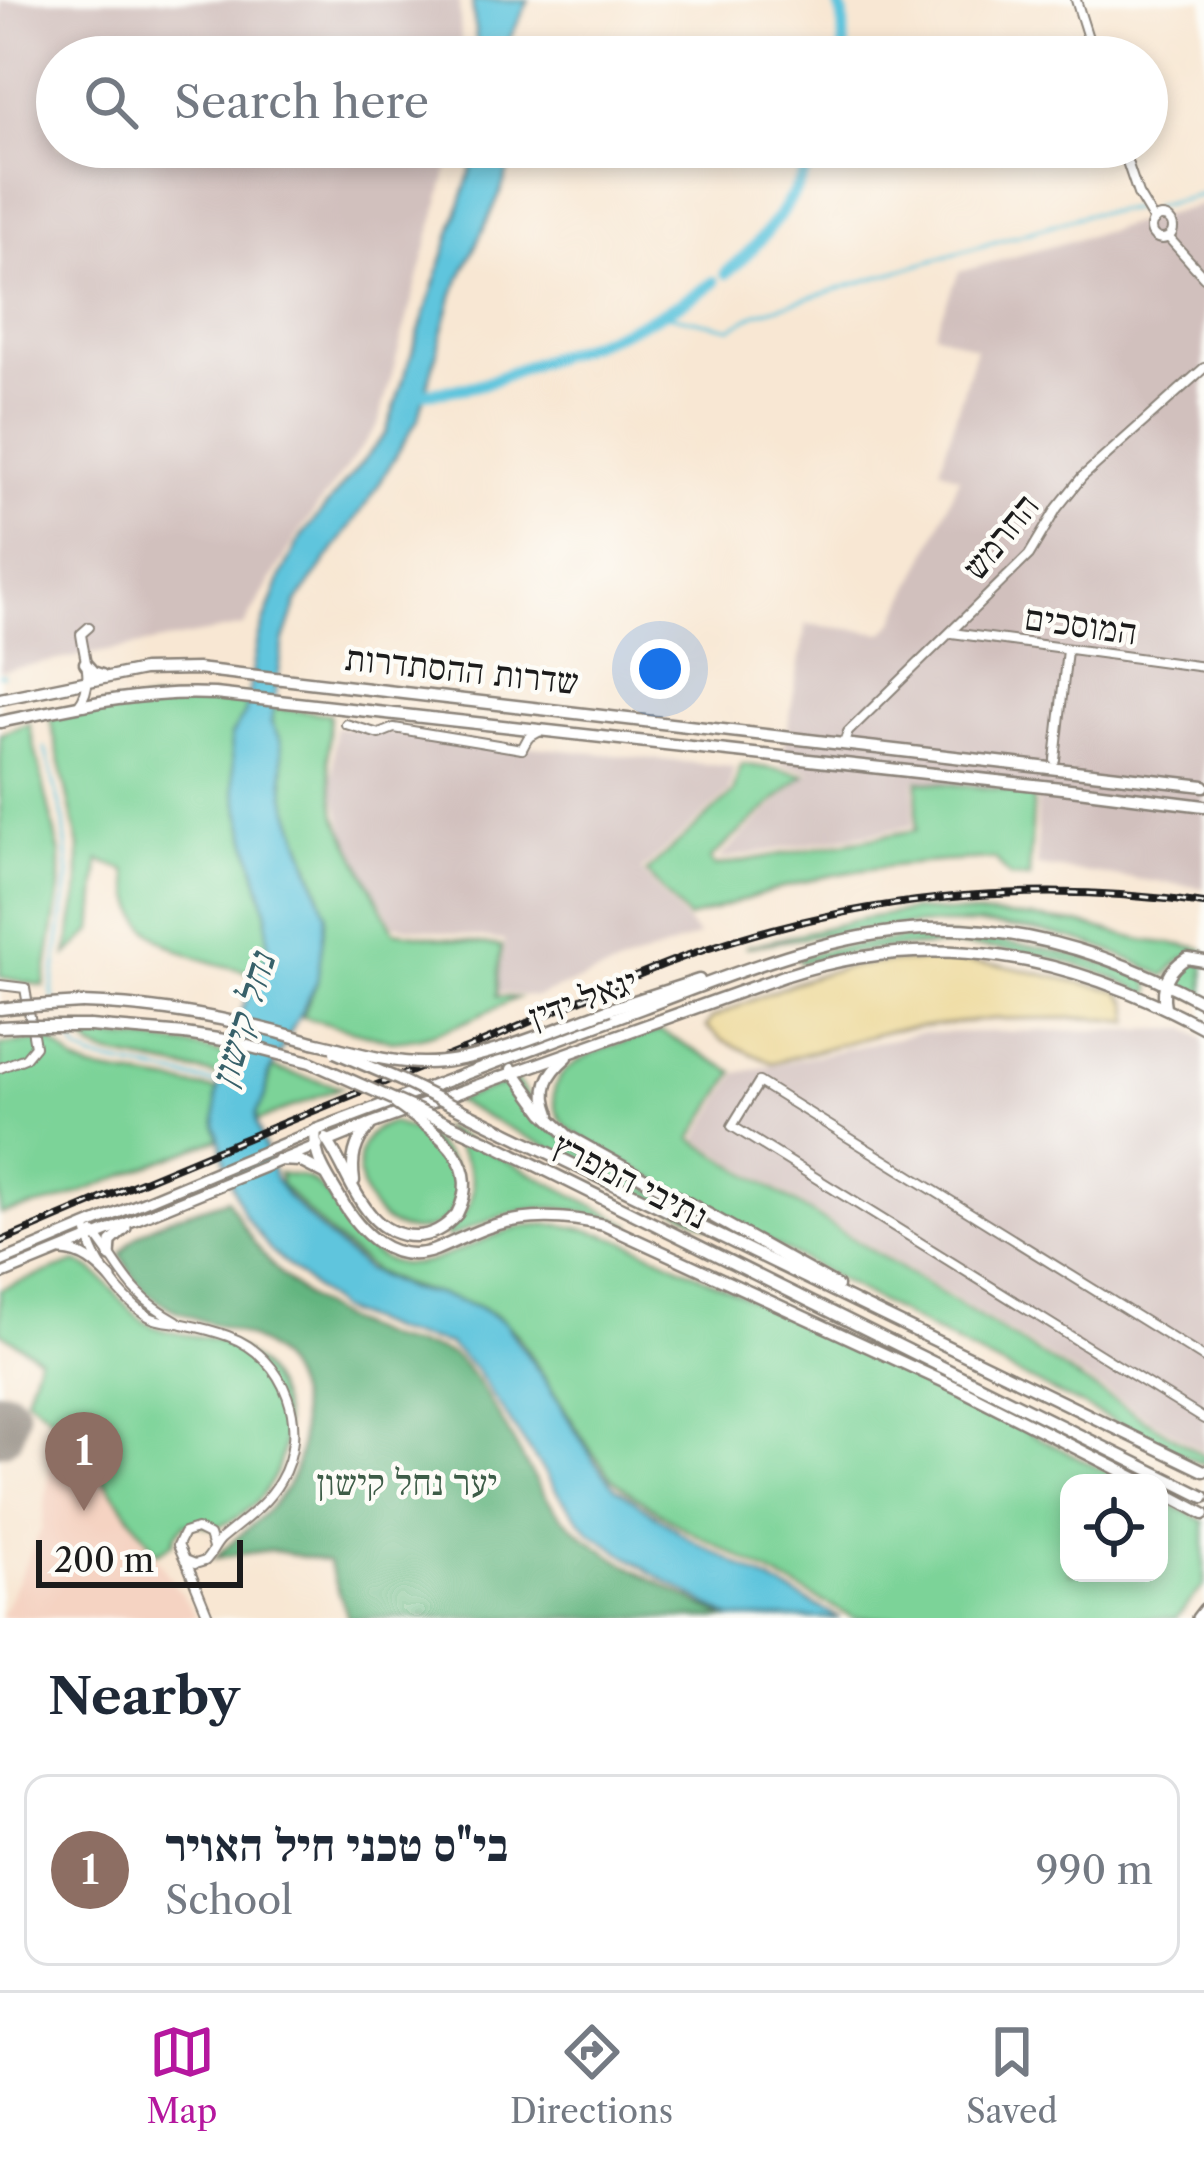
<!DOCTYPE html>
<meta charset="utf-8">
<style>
:root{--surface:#fff;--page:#f2f2f3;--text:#1f2937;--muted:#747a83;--line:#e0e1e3;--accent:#b5179e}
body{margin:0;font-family:"Libre Caslon Text","Frank Ruhl Libre",serif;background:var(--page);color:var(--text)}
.controls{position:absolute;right:36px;bottom:36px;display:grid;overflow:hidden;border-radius:24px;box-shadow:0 6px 18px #0003}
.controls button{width:108px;height:108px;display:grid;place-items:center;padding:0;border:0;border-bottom:3px solid var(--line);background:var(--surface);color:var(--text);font:60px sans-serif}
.scale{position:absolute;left:36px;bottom:30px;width:207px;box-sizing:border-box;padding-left:12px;border:6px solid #1c1c1c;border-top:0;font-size:33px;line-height:42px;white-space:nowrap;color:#1c1c1c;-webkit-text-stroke:9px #fdfcf7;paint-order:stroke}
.you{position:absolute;left:660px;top:669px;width:42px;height:42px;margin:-30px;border:9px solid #fff;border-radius:50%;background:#1a73e8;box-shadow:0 0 0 18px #1a73e833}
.badge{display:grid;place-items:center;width:78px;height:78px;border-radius:50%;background:var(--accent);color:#fff;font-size:39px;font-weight:700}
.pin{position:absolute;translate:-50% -99px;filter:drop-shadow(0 3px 6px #0008)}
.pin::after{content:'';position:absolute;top:63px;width:42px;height:36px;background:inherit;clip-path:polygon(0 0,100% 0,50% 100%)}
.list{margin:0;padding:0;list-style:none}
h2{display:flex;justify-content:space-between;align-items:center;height:156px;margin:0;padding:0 48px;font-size:51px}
h2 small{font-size:39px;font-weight:400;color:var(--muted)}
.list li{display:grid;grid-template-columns:78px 1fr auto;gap:36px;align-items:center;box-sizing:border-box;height:192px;margin:0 24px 24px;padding:0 24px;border:3px solid var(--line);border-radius:24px}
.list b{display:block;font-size:45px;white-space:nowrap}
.list p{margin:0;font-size:39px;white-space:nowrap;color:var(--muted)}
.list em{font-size:39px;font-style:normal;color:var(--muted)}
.icon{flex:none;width:66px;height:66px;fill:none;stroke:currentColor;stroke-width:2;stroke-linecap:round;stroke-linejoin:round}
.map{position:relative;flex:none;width:1204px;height:1618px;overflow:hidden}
.search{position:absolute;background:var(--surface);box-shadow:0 6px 18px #0003;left:36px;right:36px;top:36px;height:132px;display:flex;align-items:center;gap:30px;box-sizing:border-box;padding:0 42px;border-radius:66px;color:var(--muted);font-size:45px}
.sheet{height:372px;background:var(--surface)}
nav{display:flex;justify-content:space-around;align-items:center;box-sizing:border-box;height:168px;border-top:3px solid var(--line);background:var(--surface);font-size:33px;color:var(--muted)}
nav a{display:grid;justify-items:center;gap:6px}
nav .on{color:var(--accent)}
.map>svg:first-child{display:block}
</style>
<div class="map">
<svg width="1204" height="1618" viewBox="0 0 1204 1618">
<rect width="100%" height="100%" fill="#fdfcf7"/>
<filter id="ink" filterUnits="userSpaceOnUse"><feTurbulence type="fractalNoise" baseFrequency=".00833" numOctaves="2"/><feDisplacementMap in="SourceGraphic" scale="24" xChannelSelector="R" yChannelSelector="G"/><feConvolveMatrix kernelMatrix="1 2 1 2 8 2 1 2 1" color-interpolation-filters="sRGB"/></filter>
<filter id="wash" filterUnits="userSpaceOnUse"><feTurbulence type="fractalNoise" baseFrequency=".004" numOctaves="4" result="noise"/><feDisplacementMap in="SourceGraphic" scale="48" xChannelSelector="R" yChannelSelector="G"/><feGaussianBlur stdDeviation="2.7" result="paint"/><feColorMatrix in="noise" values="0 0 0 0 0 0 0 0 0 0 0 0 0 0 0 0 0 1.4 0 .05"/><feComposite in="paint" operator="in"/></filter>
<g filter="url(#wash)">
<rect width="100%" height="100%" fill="#f8e7d3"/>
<path fill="#f5d3c2" d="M55,1426L113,1493L197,1618H0L42,1528Z"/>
<g fill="#d1c0bd">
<path d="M0,0H459L462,57H57V147H454L378,425L302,528L244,626L0,671Z"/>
<path d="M1204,204V888L1037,866V792L915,779L913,826L717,860L810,771L781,765L806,624L884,633L895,621L934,539L959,477L940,468L976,348L934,332L959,272Z"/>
<path d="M335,727L734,767L729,792L641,871L699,936L536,997L498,992L504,941L394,925L346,834L332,786Z"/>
<path d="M1187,1029L1204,1039V1452L697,1139L737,1073L920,1033Z"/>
</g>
<g fill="#7bd398" stroke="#4c785a" stroke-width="3">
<path d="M205,700L247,703L234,789L267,914L268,951L259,974C223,966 159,953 139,917C132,904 130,885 126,871L99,860L93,930L67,955L79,885V847L50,718L147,702Z"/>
<path d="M274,708L330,714L328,761L336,816L394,931L501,946L497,996L517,998C477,1016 437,1039 392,1041L302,1017L317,982L320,894L285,796L281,742L271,723Z"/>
<path d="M29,723L60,855V889L44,986L0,977V734Z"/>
<path d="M743,764L805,774L710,859L715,866L916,830L918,781L1034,793L1029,878L1010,877L995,859C943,861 891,864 839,874C787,884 737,902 688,919L646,872L733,793L739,770Z"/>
<path d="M914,910L1034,918L1082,924L1141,940L1196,947L1204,950V957C1185,950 1177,963 1165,976C1137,962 1108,949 1078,940C967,909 856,929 745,947L861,919Z"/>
<path d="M915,937C999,937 1068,949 1147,979L1151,989L1150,995C1044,937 915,936 800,963L798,958L829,949Z"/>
<path d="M1189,962L1204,963V998L1171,981L1174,974Z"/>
<path d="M660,1031L734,1072L692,1139L1204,1456V1465L972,1352L607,1153C594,1144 578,1137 566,1126C560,1119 555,1109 554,1100C548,1057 629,1041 660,1031Z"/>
<path d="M82,1038C132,1038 180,1041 228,1055L222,1076L106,1054L93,1049Z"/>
<path d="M49,1039L77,1064L91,1070L218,1090L216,1125L219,1139L56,1202L0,1214V1045Z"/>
<path d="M272,1068L341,1087L256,1122V1114L264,1099Z"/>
<path d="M516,1080L543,1118L567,1142L710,1222L708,1226L454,1101Z"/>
<path d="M392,1123C426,1132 469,1162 456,1202C452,1215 443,1224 430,1228C362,1248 330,1134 392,1123Z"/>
<path d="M440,1126L631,1225L630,1230C555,1194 520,1206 448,1238L446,1232C492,1196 471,1162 440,1126Z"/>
<path d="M279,1173C292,1175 305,1175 316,1184C354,1216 361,1277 428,1262C456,1253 481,1241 507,1231C550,1216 596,1230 636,1246L939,1388L1129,1483H1069V1573H1159V1498L1204,1521V1586L1176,1618H854L680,1526L632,1494L612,1478L592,1452L517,1334L498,1316L475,1305L402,1284L373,1270L334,1238L282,1186Z"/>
<path d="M76,1262C106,1272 119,1305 145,1322C174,1340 213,1331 242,1351C311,1399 291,1505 213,1528L196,1523L185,1524L175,1535L173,1543L157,1553L67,1429L26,1397L39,1357L0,1332V1289Z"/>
</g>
<path fill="#64b580" stroke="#40684e" stroke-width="3" d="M228,1199C264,1271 313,1312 388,1339C406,1345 435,1346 450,1354C488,1376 524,1474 557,1511C599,1558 672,1588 726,1618H348L328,1562L270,1550L215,1558C240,1532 274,1512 291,1479C302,1458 303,1430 299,1407C284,1319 209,1337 154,1298C138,1287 130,1271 121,1255C141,1220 192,1212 228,1199Z"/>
<path fill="#eeda9e" stroke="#857b5d" stroke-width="3" d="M931,960L1001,965L1119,991L1129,1004L1131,1022L1092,1018L993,1019L893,1030L772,1063L722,1040L706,1027L712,1018C746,1003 781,986 818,975C854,963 893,962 931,960Z"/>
<g fill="#5fc5dd" stroke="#3e707c" stroke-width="3">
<path d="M472,0H529L509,40L511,57H478Z"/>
<path d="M479,147H515V150L500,194L453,293L419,417L371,497L297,602L284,640L271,723L281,742L285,796L326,914L317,982L268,1075L264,1099L256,1114V1122L275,1178L286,1195L330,1239L367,1270L405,1288L440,1295L479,1308L504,1322L546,1382L594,1461L615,1487L690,1539L840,1618H731L652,1573L590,1532L560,1496L475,1369L448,1344L394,1332L339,1310L271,1251L244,1215L227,1172L216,1125V1097L242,1009L268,951L267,914L234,788L231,735L245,714L258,639L281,577L301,537L386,433Z"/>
</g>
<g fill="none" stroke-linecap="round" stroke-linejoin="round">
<g stroke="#5fc5dd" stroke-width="3">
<path d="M1153,207L1204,194"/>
<path d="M658,313L731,328L758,313L1085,215C1102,211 1118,212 1135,208"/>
<path d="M0,675H3"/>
<path d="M45,748L64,821L69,875L52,991L54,1000"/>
<path d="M65,1031L79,1052L93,1059L220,1084"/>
</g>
<g stroke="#5fc5dd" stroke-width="12">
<path d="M838,0L843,15L844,57"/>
<path d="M726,273C765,242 798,193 817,147"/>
<path d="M409,395C430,392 453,391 474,386C495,381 515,370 536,363C597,342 661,320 714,282"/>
</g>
<path stroke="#8a8278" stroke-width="48" d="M0,1431L5,1414"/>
</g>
</g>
<g filter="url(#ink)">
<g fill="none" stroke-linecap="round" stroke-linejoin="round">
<defs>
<g id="minor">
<path d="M1076,0L1094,57"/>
<path d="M1122,147L1138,194L1154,221"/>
<circle cx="1162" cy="228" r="11"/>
<path d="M1169,238L1204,277"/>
<path d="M952,633L1204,667"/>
<path d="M79,704C95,685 84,657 81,634L89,627"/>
<path d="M346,724L379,734L394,728L522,749"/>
<path d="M844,743L848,732L1029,555L1057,508L1082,477L1204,368"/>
<path d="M522,749L528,738L542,730"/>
<path d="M1055,760L1067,650"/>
<path d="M0,985L25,988L35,1046L25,1058L0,1068"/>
<path d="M86,1226C90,1259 120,1298 148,1316C159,1323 171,1321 183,1324C198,1327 214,1331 228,1336C286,1357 311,1428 280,1481C266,1506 242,1521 221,1539C214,1546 212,1554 205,1561L195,1564L185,1560L178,1545L184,1533L197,1529L209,1535L213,1548"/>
<path d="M94,1233C127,1275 127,1293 177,1321"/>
<path d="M1204,1358L759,1082L732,1126L1204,1419"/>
<path d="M187,1564L209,1618"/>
</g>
<g id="major">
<path d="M62,1251C84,1252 96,1264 111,1279"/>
<path d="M110,1257L111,1242L126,1228"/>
<path d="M0,1262L316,1130"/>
<path d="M0,1275L318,1145"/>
<path d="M1197,1618L1204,1609"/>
</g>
<g id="highway">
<path d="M85,663L93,672L102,675"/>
<path d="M0,699L143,670L197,669L1204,786"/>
<path d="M0,722C72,707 141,690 215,694L1070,789L1204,806"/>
<path d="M82,1003C161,1005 238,1020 313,1042"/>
<path d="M1165,1007C1161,986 1168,969 1187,958L1204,961"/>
<path d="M0,1009L17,1007"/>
<path d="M610,1009L699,980"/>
<path d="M90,1026L185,1034"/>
<path d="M0,1027L20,1026"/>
<path d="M512,1069L544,1113L568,1136L837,1286"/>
<path d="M550,1114C540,1089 547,1074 567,1057"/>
<path d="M316,1130C312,1157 327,1175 340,1198C359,1232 392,1266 435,1250C455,1242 474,1231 495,1225C532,1214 567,1216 604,1225L962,1390L1145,1483"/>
<path d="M316,1130C424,1089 533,1048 642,1008C733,974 826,934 924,929C1022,925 1119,957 1204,1003"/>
<path d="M506,1132L1204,1471"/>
<path d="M326,1139C351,1174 363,1236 415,1236C433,1236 446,1227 457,1214"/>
<path d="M329,1141L373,1123L784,976C933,927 1070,955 1204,1028"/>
<path d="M489,1142L1204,1497"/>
<path d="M278,1160L300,1161L325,1174"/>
<path d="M354,1181C351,1160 354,1143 369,1127"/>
<path d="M1159,1490L1204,1514"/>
</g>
</defs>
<use href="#minor" stroke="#8a8278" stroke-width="12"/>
<use href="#major" stroke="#8a8278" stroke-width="14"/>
<use href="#highway" stroke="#8a8278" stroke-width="15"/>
<use href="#minor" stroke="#fff" stroke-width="8"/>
<use href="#major" stroke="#fff" stroke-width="9"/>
<use href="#highway" stroke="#fff" stroke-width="10"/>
<defs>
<path id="rail" d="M0,1242C153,1176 307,1113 461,1051C536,1021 609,984 686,956C851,897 1030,878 1204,904"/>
</defs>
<use href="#rail" stroke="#1c1c1c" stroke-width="8"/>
<use href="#rail" stroke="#fdfcf7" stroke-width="3" stroke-dasharray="9" stroke-linecap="butt"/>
<defs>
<g id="highway-bridge">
<path d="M17,1007L82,1003"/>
<path d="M20,1026H90"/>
<path d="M185,1034L224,1040L310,1062L489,1142"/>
<path d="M313,1042C349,1050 386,1063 423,1063C478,1064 557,1028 610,1009"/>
<path d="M335,1052L400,1080L506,1132"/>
<path d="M396,1104C434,1131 485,1160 457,1214"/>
</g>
</defs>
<use href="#highway-bridge" stroke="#8a8278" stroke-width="15" stroke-linecap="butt"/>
<use href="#highway-bridge" stroke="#fff" stroke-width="10"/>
</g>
</g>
<g text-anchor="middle" stroke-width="9" stroke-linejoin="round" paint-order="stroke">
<g font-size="36" fill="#1c1c1c" stroke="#fdfcf7">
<text transform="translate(1000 536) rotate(-51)" y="13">החרמש</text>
<text transform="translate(1081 624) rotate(8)" y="13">המוסכים</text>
<text transform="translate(462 669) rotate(6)" y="13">שדרות ההסתדרות</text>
<text transform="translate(583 998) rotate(-20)" y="13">יגאל ידין</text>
<text transform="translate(631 1180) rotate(27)" y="13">נתיבי המפרץ</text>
</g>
<g font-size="36" fill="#3d5c47" stroke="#fdfcf7">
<text x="407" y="1495">יער נחל קישון</text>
</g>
<g font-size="39" font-style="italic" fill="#376069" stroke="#fdfcf7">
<text transform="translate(242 1020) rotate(-73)" y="14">נחל קישון</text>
</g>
</g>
</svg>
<div class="controls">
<button><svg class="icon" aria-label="locate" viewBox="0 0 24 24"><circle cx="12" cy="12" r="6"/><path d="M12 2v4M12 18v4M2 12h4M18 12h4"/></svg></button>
</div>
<div class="scale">200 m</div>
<div class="you"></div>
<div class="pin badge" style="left:84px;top:1511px;background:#8d6e63">1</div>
<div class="search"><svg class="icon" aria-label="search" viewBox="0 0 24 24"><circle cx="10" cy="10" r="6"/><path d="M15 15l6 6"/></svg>Search here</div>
</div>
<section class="sheet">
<h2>Nearby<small></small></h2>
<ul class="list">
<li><span class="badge" style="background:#8d6e63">1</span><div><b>בי&quot;ס טכני חיל האויר</b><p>School</p></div><em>990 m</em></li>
</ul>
</section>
<nav>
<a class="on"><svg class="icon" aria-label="map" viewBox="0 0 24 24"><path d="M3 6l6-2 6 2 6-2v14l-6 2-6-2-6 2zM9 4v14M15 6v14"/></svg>Map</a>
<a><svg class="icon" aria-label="directions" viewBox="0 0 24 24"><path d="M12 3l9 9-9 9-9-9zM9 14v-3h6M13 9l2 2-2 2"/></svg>Directions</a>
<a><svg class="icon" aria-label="saved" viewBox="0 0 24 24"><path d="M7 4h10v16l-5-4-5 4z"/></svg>Saved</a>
</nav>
